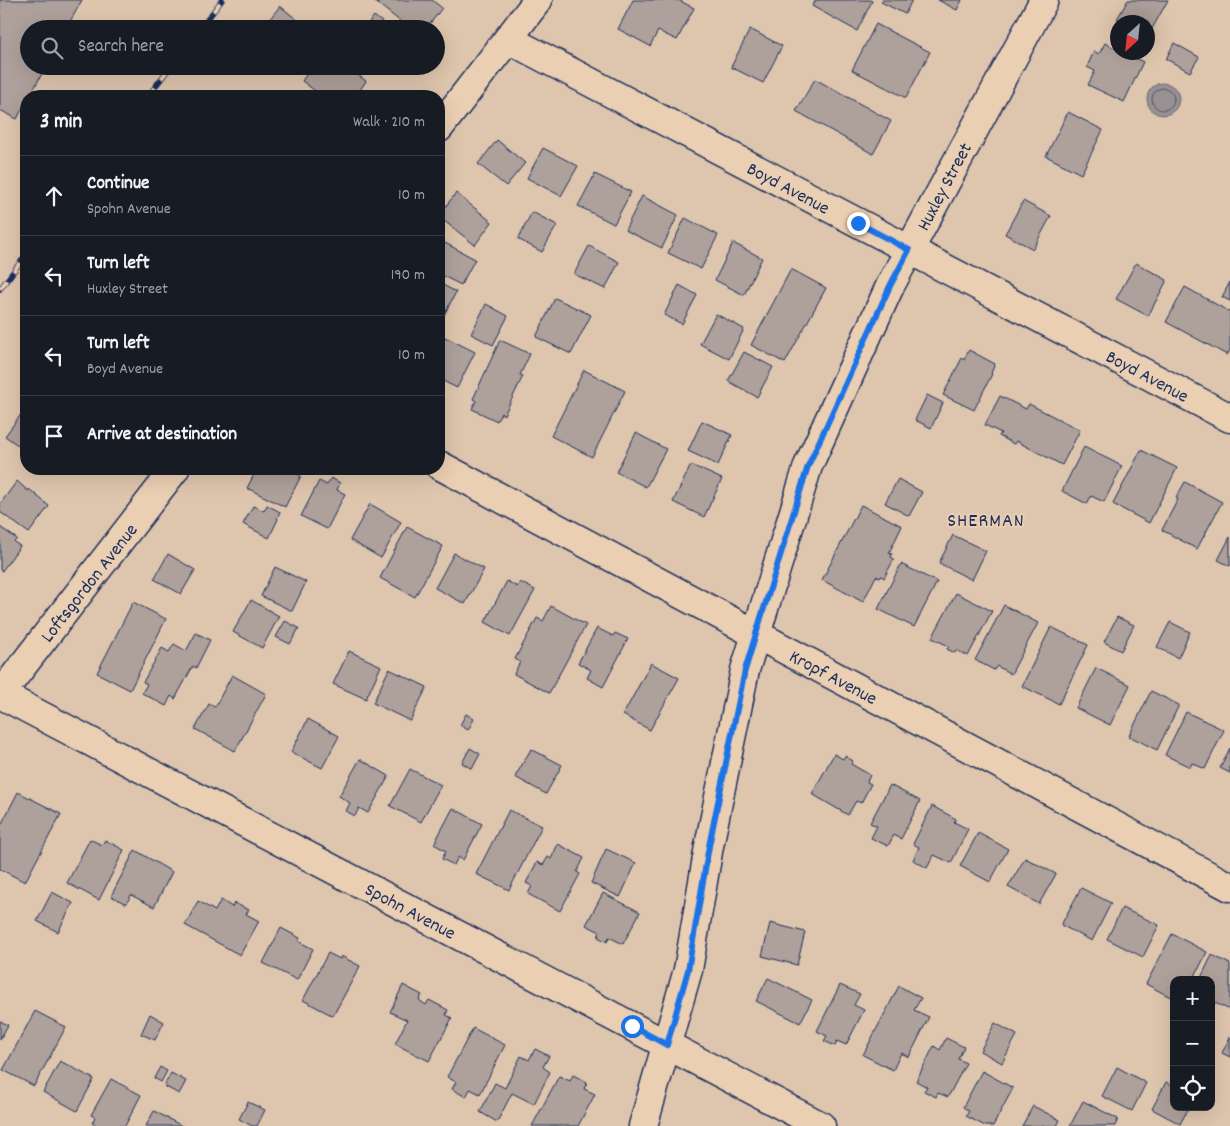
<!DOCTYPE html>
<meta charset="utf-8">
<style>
:root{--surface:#171b24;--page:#20242c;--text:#f1f3f6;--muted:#9ea1a6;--line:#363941}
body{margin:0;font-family:Dekko,sans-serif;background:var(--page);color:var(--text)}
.controls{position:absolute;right:15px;bottom:15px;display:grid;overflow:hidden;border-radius:10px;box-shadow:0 5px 20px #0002}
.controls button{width:45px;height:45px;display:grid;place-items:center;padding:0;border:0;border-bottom:1px solid var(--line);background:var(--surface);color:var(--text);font:25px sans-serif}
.compass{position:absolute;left:1110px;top:15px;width:45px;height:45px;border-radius:50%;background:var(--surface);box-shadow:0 5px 20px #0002;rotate:207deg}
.stop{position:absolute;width:15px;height:15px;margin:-11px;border:4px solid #1a73e8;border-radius:50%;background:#fff}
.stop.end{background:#1a73e8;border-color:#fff;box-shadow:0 1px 5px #0008}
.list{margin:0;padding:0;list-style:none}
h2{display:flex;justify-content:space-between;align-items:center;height:65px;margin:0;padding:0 20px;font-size:21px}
h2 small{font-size:16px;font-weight:400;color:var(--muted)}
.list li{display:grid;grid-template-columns:32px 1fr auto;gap:15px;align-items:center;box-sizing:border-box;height:80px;padding:0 20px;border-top:1px solid var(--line)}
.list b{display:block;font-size:19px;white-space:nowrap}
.list p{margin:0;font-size:16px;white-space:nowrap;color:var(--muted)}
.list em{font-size:16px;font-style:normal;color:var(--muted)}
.icon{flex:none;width:28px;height:28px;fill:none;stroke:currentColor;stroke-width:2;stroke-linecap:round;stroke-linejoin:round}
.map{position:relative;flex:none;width:1230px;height:1126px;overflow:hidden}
.search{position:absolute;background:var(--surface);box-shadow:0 5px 20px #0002;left:20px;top:20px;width:425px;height:55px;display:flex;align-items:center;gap:12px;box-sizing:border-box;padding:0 18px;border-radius:28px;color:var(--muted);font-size:19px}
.panel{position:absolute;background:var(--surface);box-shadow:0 5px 20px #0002;left:20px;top:90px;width:425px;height:385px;border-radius:20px}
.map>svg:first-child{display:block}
</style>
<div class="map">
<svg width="1230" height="1126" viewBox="0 0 1230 1126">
<rect width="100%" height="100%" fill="#dec5ad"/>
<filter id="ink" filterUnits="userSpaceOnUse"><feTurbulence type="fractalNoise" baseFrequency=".02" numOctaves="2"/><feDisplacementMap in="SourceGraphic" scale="10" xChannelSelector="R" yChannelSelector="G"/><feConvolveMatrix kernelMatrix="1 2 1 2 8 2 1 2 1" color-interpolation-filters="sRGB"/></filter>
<g filter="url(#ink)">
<circle fill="#999091" stroke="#67697d" cx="1163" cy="99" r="16"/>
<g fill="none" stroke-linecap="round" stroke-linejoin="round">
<circle stroke="#4d5672" stroke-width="1" cx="1163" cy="99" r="11"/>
</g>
<g fill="#aea09a" stroke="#1b2f5e">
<path d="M0,0H82L66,29H29V66H46L30,96H26V102L17,119L0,110Z"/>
<path d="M373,0H432L442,8L426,29H410Z"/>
<path d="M633,0H678L694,8L677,40L658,31L650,46L618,29Z"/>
<path d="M816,0H870L872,1L857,31L812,6Z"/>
<path d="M882,0H912L905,14L881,2Z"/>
<path d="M938,0H962L957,10Z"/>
<path d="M1128,0H1168L1148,36V22H1123L1117,19Z"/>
<path d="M280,6L306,27L304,29H262Z"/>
<path d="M374,16L391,29H364Z"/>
<path d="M876,24L930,52L906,98L852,70Z"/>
<path d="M750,29L782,46L763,83L731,67Z"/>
<path d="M1105,43L1118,50V52H1124L1143,62L1124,102L1088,85L1095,71L1087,67L1094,51L1099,54Z"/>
<path d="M1174,43L1199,57L1190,72L1166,59Z"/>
<path d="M312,66H346L366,81L356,96H322L302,81Z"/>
<path d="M815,79L891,121L873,154L796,111Z"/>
<path d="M1068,112L1103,130L1081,174L1046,156Z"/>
<path d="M497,140L525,163L506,186L478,164Z"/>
<path d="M543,148L578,166L561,196L527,178Z"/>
<path d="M595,174L631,192L614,224L578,206Z"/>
<path d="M456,193L492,222L475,245L439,217V215Z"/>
<path d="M642,196L678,215L662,248L625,230Z"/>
<path d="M1023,201L1051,216L1033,249L1005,234Z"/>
<path d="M532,212L557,225L542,252L518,239Z"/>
<path d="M685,218L718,235L701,269L668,253Z"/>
<path d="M445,243L475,259L461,285L439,274V254Z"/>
<path d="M733,243L762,258L744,295L715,280Z"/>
<path d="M589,246L619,262L605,289L574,274Z"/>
<path d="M1136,263L1167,280L1148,316L1116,299Z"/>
<path d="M791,269L826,288L785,363L751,345Z"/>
<path d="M1230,282V301L1222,297Z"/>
<path d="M439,283L456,292L439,325Z"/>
<path d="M679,285L697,295L682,324L664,315Z"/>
<path d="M1185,287L1230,312V350L1227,355L1166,322Z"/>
<path d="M555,298L591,315L571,354L536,337Z"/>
<path d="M486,304L508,316L493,345L471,334Z"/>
<path d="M716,314L744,329L729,359L700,344Z"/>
<path d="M445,337L475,352L457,388L439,379V349Z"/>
<path d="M500,340L530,354L520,375L523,376L504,415L501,413L497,421L472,409L476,401L473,399Z"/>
<path d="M969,350L995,364L991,373L992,374L974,410L943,395L962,358L964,360Z"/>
<path d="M744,352L773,367L757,397L728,381Z"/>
<path d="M584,370L625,391L592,457L551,436Z"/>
<path d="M927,395L943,403L931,428L915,420Z"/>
<path d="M1000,396L1026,409L1029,404L1080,430L1062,465L1016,441L1014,444L999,436L1001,433L985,425Z"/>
<path d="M22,413L26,416V451L5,436Z"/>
<path d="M702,421L732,435L718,465L688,451Z"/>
<path d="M636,433L666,449L646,487L616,472Z"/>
<path d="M1084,447L1122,466L1104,502L1091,496L1087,504L1062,491Z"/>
<path d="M1141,450L1177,468L1149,523L1113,504Z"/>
<path d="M691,465L722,479L704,517L673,502Z"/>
<path d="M257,469H287L301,476L285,507L247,488Z"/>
<path d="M331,478L340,483L337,490L345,494L327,529L301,516L319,481L327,485Z"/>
<path d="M898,479L922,492L909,516L885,503Z"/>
<path d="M17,481L28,491L29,489L49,506L29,533L0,512V504Z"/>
<path d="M1185,482L1222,502L1197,549L1162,530L1178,499L1176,498Z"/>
<path d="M370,504L401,522L381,558L350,540Z"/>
<path d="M267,505L280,512L277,518L278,519L269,538L243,524L253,506L264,511Z"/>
<path d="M861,505L902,526L889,553L892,554L891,557L894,559L884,578L881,576L880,578L876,576L863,602L822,580Z"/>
<path d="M0,527L17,539L14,542L20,546L2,571L0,570Z"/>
<path d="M407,527L443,546L415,597L380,578Z"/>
<path d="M953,535L986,551L972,580L939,563Z"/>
<path d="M1230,537V566L1218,560Z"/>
<path d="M454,553L484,569L465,604L435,588Z"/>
<path d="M168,554L195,570L181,594L154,579Z"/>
<path d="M901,564L937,582L914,627L878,609Z"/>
<path d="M275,567L306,582L292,611L261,596Z"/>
<path d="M507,581L517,587L520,582L535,590L510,636L485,622Z"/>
<path d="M956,593L992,611L968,656L956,650L955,653L947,649L949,646L932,638Z"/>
<path d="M251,600L279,616L262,648L233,632Z"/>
<path d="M133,602L166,619L130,690L97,673Z"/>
<path d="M1004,605L1038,623L1011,674L997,666L994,670L975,660Z"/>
<path d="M551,606L586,625L549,693L514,674L520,662L515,659L537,618L543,621Z"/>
<path d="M1117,617L1134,625L1121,651L1104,642Z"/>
<path d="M285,621L299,628L290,644L276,637Z"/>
<path d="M1170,622L1190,632L1178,658L1157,647Z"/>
<path d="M1051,627L1088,645L1059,704L1022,686Z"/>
<path d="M597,628L613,636L615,633L628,639L603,687L587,678L591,670L578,663Z"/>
<path d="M196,633L210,640L196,668L193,666L175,699L171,696L166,706L142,693L147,684L143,682L162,648L169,652L174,644L186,651Z"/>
<path d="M349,651L381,666L366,699L333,684Z"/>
<path d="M651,663L679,678L650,730L623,715Z"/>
<path d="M1096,668L1130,685L1110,725L1076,708Z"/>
<path d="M389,669L427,687L410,721L373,703Z"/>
<path d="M232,675L266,694L235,751L195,729L209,704L215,707Z"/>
<path d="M1151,691L1179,705L1157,750L1129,736Z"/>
<path d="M1186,712L1224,730L1205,769L1192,763L1190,767L1165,755Z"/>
<path d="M466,714L474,719L468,730L460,725Z"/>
<path d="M308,719L339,736L322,768L291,752Z"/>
<path d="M470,748L480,754L472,769L462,763Z"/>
<path d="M1230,748V773L1220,768Z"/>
<path d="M531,749L562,765L546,794L515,777Z"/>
<path d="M834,754L843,759L845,756L853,761L851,764L870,775L867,782L871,784L861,803L856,801L848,815L812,794Z"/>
<path d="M360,759L389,776L368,813L359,808L355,816L346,811L350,803L339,796Z"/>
<path d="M410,769L441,785L421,822L390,806Z"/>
<path d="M890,785L920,801L901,839L894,835L888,846L871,838L877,826L870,823Z"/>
<path d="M18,792L61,814L25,882L0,869V827Z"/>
<path d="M932,806L956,819L954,822L968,829L951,863L934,855L927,868L913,860L919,847L913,844Z"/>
<path d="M453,808L482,824L463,860L458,857L454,865L442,859L446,851L434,844Z"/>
<path d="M509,810L542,826L509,890L476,874Z"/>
<path d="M978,833L1008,849L990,882L960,866Z"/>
<path d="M90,839L102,845L105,840L124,850L99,900L67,883Z"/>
<path d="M558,844L584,858L577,872L580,874L560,911L528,894L532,886L526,883L537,862L543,865L548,857L551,859Z"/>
<path d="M606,849L636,863L620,897L591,883Z"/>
<path d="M135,850L172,872L154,907L131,895L126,904L111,896Z"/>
<path d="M1025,858L1056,874L1039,904L1008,887Z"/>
<path d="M1081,888L1111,903L1092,941L1061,925Z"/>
<path d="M52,892L73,903L58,932L37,921Z"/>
<path d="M603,893L640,912L623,944L609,937L607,942L598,937L600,932L586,925Z"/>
<path d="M221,900L232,907L234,903L249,910L246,914L259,921L240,955L185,925L198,901L215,911Z"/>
<path d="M1122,908L1159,925L1143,957L1107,939Z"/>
<path d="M770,923L805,932L797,965L762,956Z"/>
<path d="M281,928L300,938L298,941L313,949L297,980L263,963Z"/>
<path d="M1172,934L1207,952L1193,980H1174V999L1146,984Z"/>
<path d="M328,953L340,959L341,956L360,966L333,1016L303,1000Z"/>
<path d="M1212,955L1230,964V1010L1211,1001V980H1200Z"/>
<path d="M768,978L812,1000L800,1023L756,1001Z"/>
<path d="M403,985L422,995L419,1000L426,1005L429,1000L448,1010L446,1015L452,1018L429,1061L395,1044L407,1020L390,1012Z"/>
<path d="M840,985L860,994L854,1005L864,1010L846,1045L837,1041L835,1046L824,1041L827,1036L817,1031Z"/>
<path d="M899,986L921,998L914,1010L929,1017L909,1057L901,1053L893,1070L863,1055Z"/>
<path d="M35,1011L66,1027L34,1086L3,1070Z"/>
<path d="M150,1014L164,1022L155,1040L141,1034Z"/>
<path d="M0,1021L8,1025L0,1039Z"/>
<path d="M995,1023L1017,1035L1002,1063L980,1051Z"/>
<path d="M473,1028L505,1045L480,1094L470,1089L466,1097L452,1089L456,1082L447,1077Z"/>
<path d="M1230,1037V1057L1222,1053Z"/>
<path d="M946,1038L964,1047L958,1059L966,1063L948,1097L938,1093L936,1097L924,1091L927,1087L916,1081L934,1046L940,1050Z"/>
<path d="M535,1049L549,1056L543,1067L550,1072L534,1104L512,1093L497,1122L480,1112L495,1083L505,1088L521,1056L529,1060Z"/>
<path d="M60,1061L94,1079L77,1111L43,1092Z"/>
<path d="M160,1067L167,1071L161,1082L154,1078Z"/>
<path d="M1117,1067L1146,1083L1132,1111L1102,1096Z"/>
<path d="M982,1071L1013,1088L993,1126H985L966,1116L969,1111L963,1107Z"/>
<path d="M171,1073L186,1081L179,1094L164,1086Z"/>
<path d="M573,1075L587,1082L584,1089L595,1094L578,1126H532L559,1076L570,1081Z"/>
<path d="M111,1079L141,1095L125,1126H97L92,1123L95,1117L91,1115Z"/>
<path d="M1166,1082L1174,1086V1107H1189L1180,1124L1152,1109Z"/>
<path d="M1083,1101L1118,1119L1115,1126H1070Z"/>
<path d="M248,1102L265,1110L257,1126H252L239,1119Z"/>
<path d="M1033,1106L1060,1120L1057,1126H1022Z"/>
<path d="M154,1111L182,1126H146Z"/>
</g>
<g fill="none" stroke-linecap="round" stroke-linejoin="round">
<defs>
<g id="minor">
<path d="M508,39L1230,418"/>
<path d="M439,128L538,0"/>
<path d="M439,465L1230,887"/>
<path d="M0,694L821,1126"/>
<path d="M0,695L175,469"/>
<path d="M643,1126L688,970L709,846L745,670L808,466L890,286L1044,0"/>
</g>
</defs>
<use href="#minor" stroke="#1b2f5e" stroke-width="31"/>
<use href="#minor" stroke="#ebcfb2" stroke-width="28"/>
<defs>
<g id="rail">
<path d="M200,29L222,0"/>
<path d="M148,96L171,66"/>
<path d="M0,289L26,255"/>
</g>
</defs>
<use href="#rail" stroke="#1b2f5e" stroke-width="5.5"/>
<use href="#rail" stroke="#ebcfb2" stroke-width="4" stroke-dasharray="11" stroke-linecap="butt"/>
</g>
</g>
<g fill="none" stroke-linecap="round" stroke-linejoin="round" filter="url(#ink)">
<path stroke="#1a73e8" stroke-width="6" d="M632,1026L667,1045L688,970L709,846L745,670L756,634L808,466L890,286L909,250L858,223"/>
</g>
<g text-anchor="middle" stroke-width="4" stroke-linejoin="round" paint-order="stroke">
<g font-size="19" fill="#1b2f5e" stroke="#ebcfb2">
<text transform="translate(943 186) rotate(-62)" y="7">Huxley Street</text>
<text transform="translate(789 187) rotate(28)" y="7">Boyd Avenue</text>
<text transform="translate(1148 375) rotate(28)" y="7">Boyd Avenue</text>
<text transform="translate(88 582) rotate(-52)" y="7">Loftsgordon Avenue</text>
<text transform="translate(834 676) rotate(28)" y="7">Kropf Avenue</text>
<text transform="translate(411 910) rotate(28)" y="7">Spohn Avenue</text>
</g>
<g font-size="20" letter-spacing="1" fill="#1b2f5e" stroke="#ebcfb2">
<text x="986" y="526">SHERMAN</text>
</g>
</g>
</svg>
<div class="controls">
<button>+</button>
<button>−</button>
<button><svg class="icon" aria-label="locate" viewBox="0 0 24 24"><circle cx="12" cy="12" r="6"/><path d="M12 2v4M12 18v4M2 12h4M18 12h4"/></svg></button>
</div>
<svg class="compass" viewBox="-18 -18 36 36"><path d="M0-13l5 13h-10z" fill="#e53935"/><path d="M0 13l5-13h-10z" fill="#9ea1a6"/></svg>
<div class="stop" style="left:632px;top:1026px"></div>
<div class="stop end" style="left:858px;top:223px"></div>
<div class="search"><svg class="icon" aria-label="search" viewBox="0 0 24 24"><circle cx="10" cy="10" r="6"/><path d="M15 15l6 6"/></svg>Search here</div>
<section class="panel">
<h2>3 min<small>Walk · 210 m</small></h2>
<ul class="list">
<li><svg class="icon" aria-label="ahead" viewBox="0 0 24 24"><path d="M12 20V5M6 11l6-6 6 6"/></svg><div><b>Continue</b><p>Spohn Avenue</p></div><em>10 m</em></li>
<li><svg class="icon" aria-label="left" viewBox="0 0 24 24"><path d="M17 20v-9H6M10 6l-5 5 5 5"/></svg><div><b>Turn left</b><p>Huxley Street</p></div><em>190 m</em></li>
<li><svg class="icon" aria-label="left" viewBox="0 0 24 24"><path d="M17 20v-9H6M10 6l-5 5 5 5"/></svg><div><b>Turn left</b><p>Boyd Avenue</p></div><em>10 m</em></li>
<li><svg class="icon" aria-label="arrive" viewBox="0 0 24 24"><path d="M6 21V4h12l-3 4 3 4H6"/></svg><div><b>Arrive at destination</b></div></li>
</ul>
</section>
</div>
